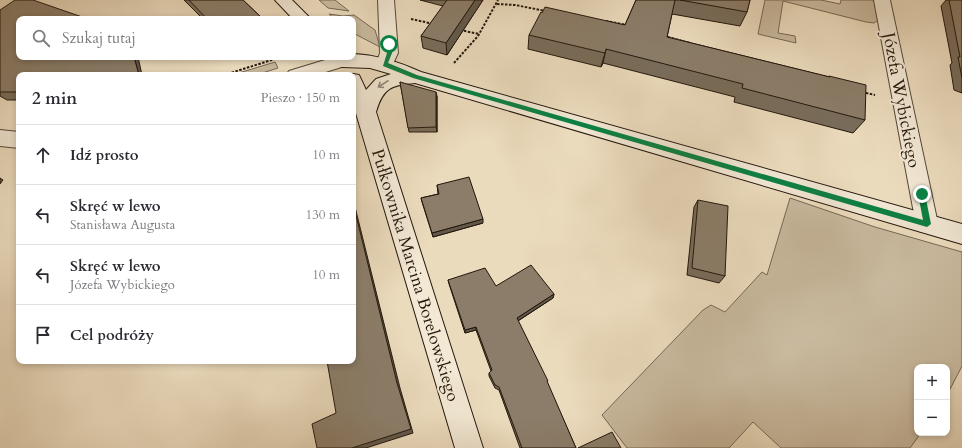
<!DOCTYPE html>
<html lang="pl">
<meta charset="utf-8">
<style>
:root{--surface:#fff;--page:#f2f2f3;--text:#2b2b33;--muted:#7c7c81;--line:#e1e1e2}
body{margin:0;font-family:Cardo,serif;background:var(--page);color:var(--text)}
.controls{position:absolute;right:12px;bottom:12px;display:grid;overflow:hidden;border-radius:8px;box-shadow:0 2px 6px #0003}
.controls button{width:36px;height:36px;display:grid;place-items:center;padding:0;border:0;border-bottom:1px solid var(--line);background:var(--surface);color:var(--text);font:20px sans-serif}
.stop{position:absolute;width:12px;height:12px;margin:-9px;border:3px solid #0b8043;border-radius:50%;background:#fff}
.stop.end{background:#0b8043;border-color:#fff;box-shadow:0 1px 4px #0008}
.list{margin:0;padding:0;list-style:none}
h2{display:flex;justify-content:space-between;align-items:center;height:52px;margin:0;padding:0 16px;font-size:17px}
h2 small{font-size:13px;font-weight:400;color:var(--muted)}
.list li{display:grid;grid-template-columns:26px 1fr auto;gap:12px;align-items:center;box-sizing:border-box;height:60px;padding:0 16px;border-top:1px solid var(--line)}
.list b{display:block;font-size:15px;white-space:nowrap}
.list p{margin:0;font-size:13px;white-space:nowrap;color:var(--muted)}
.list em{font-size:13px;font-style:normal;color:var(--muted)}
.icon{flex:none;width:22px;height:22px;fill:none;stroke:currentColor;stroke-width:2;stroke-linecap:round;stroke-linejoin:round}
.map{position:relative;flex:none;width:962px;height:448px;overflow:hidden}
.search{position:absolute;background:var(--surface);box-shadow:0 2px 6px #0003;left:16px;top:16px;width:340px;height:44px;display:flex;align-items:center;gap:10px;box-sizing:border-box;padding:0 14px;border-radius:8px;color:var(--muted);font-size:15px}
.panel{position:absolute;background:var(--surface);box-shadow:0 2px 6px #0003;left:16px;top:72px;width:340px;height:292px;border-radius:8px}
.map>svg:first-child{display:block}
</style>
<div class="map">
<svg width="962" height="448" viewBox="0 0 962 448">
<rect width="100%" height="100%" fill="#ebdbbd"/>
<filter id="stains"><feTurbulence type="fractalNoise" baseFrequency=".005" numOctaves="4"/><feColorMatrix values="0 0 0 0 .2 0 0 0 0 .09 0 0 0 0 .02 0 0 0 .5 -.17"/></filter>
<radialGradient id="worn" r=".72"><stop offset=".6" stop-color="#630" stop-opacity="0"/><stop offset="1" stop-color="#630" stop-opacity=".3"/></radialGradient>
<g fill="#c9ba9f" stroke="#766856">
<path d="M319,0H335L349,11L328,8Z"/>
<path d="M765,0H821L840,4L841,0H872L874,1L878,20L874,23L866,22L783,1L778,33L795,36L796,43L758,34Z"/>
<path d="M329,14L343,16L354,15L375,30L380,47L353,33V19H335Z"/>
<path d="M275,62L278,68L256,75H232Z"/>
<path d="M790,198L875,227L962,252V366L947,395V367H917V433H921L910,448H781L753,422L729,448H627L602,415L703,310L711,305L725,312L762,272L767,275Z"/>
</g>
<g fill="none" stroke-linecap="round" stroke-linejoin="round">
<defs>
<g id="street">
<path d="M378,0H394L398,53L391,68L385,70L379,68L376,64L380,53Z"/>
<path d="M874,0H890L938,224L935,231L927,233L919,231L916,224Z"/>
<path d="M335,57H348L351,61L348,65L316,75H286L289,71Z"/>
<path d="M0,130L19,132V148L0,146Z"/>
</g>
<g id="secondary">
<path d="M275,0H292L311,19H293Z"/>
<path d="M353,54C377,55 399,62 421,72L962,224V244L415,83C391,85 383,88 376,112L483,448H455L353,103V75H348L353,74L359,75L366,90L376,79L391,74L370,68L342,67L336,65L333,61L336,57H353Z"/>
</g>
</defs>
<use href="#street" stroke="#554839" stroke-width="2"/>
<use href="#secondary" stroke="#23170d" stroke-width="2"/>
<g stroke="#23170d" stroke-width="2" stroke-dasharray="2.5 1.5" stroke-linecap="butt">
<path d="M497,4L515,5L546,11"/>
<path d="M411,19L434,24"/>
<path d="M606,21L627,25"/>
<path d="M460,30L479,34"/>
<path d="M664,36L690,43"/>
<path d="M454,63L478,36L498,0"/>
<path d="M224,75L278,58"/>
<path d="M862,92L875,95"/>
</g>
<use href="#street" fill="#f2e8d4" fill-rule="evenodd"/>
<use href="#secondary" fill="#f2e8d4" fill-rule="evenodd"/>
</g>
<g fill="#786c5a" stroke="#23170d">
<path d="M184,0H243L263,19H203Z"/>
<path d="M420,0H483L447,55L423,48L421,36L443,6Z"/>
<path d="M636,0H750L747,12L740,26L672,14L667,37L829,77V76L865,120L853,133L734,102L735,97L603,63L601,67L528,49L529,35L625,25Z"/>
<path d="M946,0H962V93L954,90L950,65L952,63L941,6Z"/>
<path d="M0,10L19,75V100H7L0,96Z"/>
<path d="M400,82L437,96V132H409Z"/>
<path d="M437,185L483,223L433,237L422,202L421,198L438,194Z"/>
<path d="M698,200L725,276L719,283L687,275L694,207Z"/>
<path d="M448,280L554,294L553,298L518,321L547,383L576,448H520L499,390L495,388L489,376V373L491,371L476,330L465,333L449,284Z"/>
</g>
<g fill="#61584a" stroke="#23170d">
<path d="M475,0H483L447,55L446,43Z"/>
<path d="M606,49L603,63L601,67L605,53Z"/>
<path d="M134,57H138L142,75H139Z"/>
<path d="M436,92L437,96V132L436,127Z"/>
<path d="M0,178L3,180L0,184Z"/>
<path d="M353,199L400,388L413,433L366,448H352Z"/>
<path d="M483,219V223L433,237L432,233Z"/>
<path d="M554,294L553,298L516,322L517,318Z"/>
<path d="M476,327V330L465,333V330Z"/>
</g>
<g fill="#8b7d69" stroke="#23170d">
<path d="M15,0H33L88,19H19V57H134L139,75H19V92H0V10Z"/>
<path d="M189,0H243L263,19H207Z"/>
<path d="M447,0H475L446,43L421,36Z"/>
<path d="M636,0H675L667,37L830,77L829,76L866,85L865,120L742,88L743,84L606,49L605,53L529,35L541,12L542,13L545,7L625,25Z"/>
<path d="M680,0H750L747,12Z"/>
<path d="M949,0H962V78L958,57H960Z"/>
<path d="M400,82L436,92V127L408,128Z"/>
<path d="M469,177L483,219L432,233L421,198L439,194L437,185Z"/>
<path d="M698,200L728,206L725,276L692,268Z"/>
<path d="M353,203L397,383L411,429L352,448H317L312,424L336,413L327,361H353Z"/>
<path d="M531,265L554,294L517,318L548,381H547L576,448H522L499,387L495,385L489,373L492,370L476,327L465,330L448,280L485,268L496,286Z"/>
<path d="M612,432L621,448H578Z"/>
</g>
<defs><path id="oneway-shaft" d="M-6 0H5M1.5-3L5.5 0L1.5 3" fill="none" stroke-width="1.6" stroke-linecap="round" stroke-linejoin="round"/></defs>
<use stroke="#958a7a" href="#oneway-shaft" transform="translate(383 84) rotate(147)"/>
<path fill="#0b8043" d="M389,43L392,44V53L388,63L417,75L923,220L918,194L922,192L925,194L931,224L927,227L413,78L383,66L387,53V44Z"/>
<g text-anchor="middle" stroke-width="4" stroke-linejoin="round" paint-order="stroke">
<g font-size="17" fill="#23170d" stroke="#f2e8d4">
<text transform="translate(902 100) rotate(79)" y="6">Józefa Wybickiego</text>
<text transform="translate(416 275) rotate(73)" y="6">Pułkownika Marcina Borelowskiego</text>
</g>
</g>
<rect width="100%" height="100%" filter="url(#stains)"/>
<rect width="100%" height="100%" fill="url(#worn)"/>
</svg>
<div class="controls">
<button>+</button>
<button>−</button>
</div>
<div class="stop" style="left:389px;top:44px"></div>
<div class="stop end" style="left:922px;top:194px"></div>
<div class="search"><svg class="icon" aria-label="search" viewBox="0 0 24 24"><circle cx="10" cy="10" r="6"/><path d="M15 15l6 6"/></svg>Szukaj tutaj</div>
<section class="panel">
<h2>2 min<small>Pieszo · 150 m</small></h2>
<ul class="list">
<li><svg class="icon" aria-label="ahead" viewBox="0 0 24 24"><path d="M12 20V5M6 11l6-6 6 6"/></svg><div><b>Idź prosto</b></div><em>10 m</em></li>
<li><svg class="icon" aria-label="left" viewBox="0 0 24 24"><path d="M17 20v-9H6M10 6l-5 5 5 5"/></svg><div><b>Skręć w lewo</b><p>Stanisława Augusta</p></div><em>130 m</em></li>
<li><svg class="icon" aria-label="left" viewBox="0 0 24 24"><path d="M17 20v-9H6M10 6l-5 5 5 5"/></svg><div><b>Skręć w lewo</b><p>Józefa Wybickiego</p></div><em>10 m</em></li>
<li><svg class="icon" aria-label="arrive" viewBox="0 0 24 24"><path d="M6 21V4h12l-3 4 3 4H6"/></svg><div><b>Cel podróży</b></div></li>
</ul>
</section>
</div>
